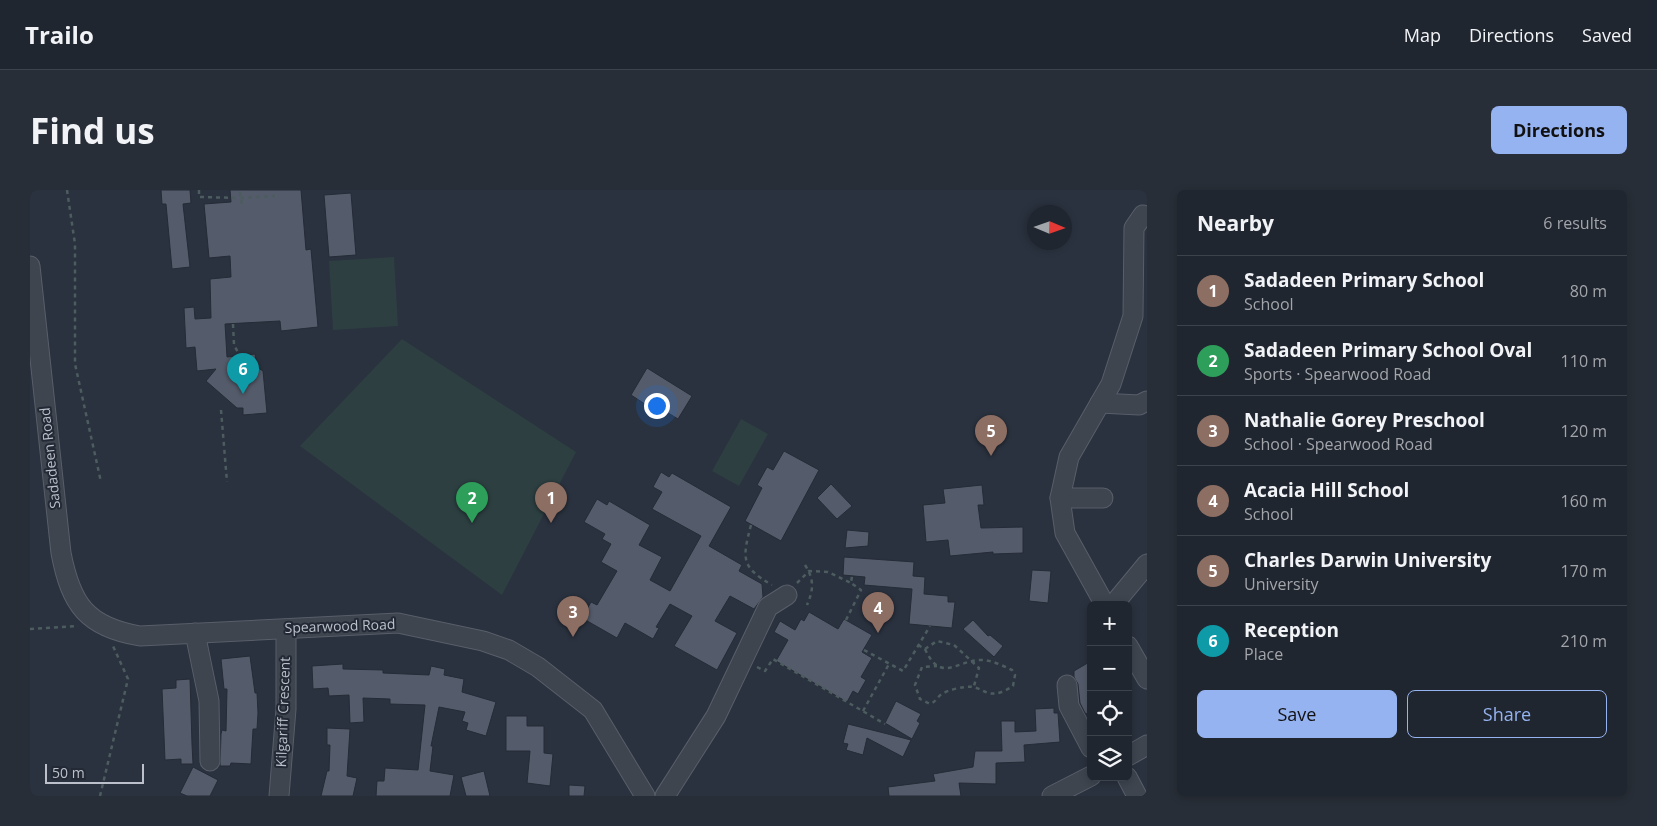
<!DOCTYPE html>
<meta charset="utf-8">
<style>
:root{--surface:#20262f;--page:#282e37;--text:#f1f3f6;--muted:#a2a5aa;--line:#3d434b;--accent:#95b2f1}
body{margin:0;font-family:"Open Sans",sans-serif;background:var(--page);color:var(--text)}
.controls{position:absolute;right:15px;bottom:15px;display:grid;overflow:hidden;border-radius:8px;box-shadow:0 2px 8px #0003}
.controls button{width:45px;height:45px;display:grid;place-items:center;padding:0;border:0;border-bottom:1px solid var(--line);background:var(--surface);color:var(--text);font:25px sans-serif}
.compass{position:absolute;left:997px;top:15px;width:45px;height:45px;border-radius:50%;background:var(--surface);box-shadow:0 2px 8px #0003;rotate:92deg}
.scale{position:absolute;left:15px;bottom:12px;width:99px;box-sizing:border-box;padding-left:5px;border:2px solid #bbc0ca;border-top:0;font-size:14px;line-height:18px;white-space:nowrap;color:#bbc0ca;-webkit-text-stroke:4px #232935;paint-order:stroke}
.you{position:absolute;left:626px;top:215px;width:18px;height:18px;margin:-12px;border:4px solid #fff;border-radius:50%;background:#1a73e8;box-shadow:0 0 0 8px #1a73e833}
.badge{display:grid;place-items:center;width:32px;height:32px;border-radius:50%;background:var(--accent);color:#fff;font-size:16px;font-weight:700}
.pin{position:absolute;translate:-50% -41px;filter:drop-shadow(0 1px 2px #0008)}
.pin::after{content:'';position:absolute;top:26px;width:18px;height:15px;background:inherit;clip-path:polygon(0 0,100% 0,50% 100%)}
.list{margin:0;padding:0;list-style:none}
h2{display:flex;justify-content:space-between;align-items:center;height:65px;margin:0;padding:0 20px;font-size:21px}
h2 small{font-size:16px;font-weight:400;color:var(--muted)}
.list li{display:grid;grid-template-columns:32px 1fr auto;gap:15px;align-items:center;box-sizing:border-box;height:70px;padding:0 20px;border-top:1px solid var(--line)}
.list b{display:block;font-size:19px;white-space:nowrap}
.list p{margin:0;font-size:16px;white-space:nowrap;color:var(--muted)}
.list em{font-size:16px;font-style:normal;color:var(--muted)}
.actions{display:flex;gap:10px;padding:15px 20px}
.actions a{flex:1;padding:11px 0;border:1px solid var(--accent);border-radius:8px;text-align:center;font-size:18px;color:var(--accent)}
.actions .main{background:var(--accent);color:#111}
.icon{flex:none;width:28px;height:28px;fill:none;stroke:currentColor;stroke-width:2;stroke-linecap:round;stroke-linejoin:round}
.map{position:relative;flex:none;width:1117px;height:606px;overflow:hidden;border-radius:8px}
header{display:flex;align-items:center;gap:30px;box-sizing:border-box;height:70px;padding:0 25px;background:var(--surface);border-bottom:1px solid var(--line)}
header strong{font-size:24px}
nav{display:flex;gap:28px;margin-inline-start:auto;font-size:18px}
.intro{display:flex;align-items:center;justify-content:space-between;box-sizing:border-box;height:120px;padding:0 30px}
h1{margin:0;font-size:35px}
.button{padding:12px 22px;border-radius:8px;background:var(--accent);color:#111;font-size:18px;font-weight:700}
main{display:flex;gap:30px;padding:0 30px}
aside{flex:1;background:var(--surface);border-radius:8px;box-shadow:0 2px 8px #0003}
.map>svg:first-child{display:block}
</style>
<header>
<strong>Trailo</strong>
<nav><a>Map</a><a>Directions</a><a>Saved</a></nav>
</header>
<div class="intro"><h1>Find us</h1><a class="button">Directions</a></div>
<main>
<div class="map">
<svg width="1117" height="606" viewBox="0 0 1117 606">
<rect width="100%" height="100%" fill="#2a323f"/>
<g fill="#2d3f41">
<path d="M364,67L368,136L303,140L299,71Z"/>
<path d="M372,149L546,262L472,405L270,256Z"/>
<path d="M711,229L738,244L709,296L682,281Z"/>
</g>
<g fill="#545b6a" stroke="#252b37">
<path d="M131,0H160L161,13L153,14L160,77L142,79L136,14H132Z"/>
<path d="M200,0H271L276,60L281,59L288,137L251,141L250,131L195,134L197,167L225,164L227,177L233,181L237,223L213,225V218H207L176,191L186,179L167,181L165,157L156,158L154,118L164,117L165,129L181,128L180,89L201,87L200,66L179,68L174,14L201,12Z"/>
<path d="M321,3L326,65L299,67L294,5Z"/>
<path d="M617,178L662,206L648,229L620,212L618,216L601,205Z"/>
<path d="M754,261L789,280L751,351L715,331L732,298L727,295L737,277L743,280Z"/>
<path d="M631,282L639,287L642,283L701,317L679,356L712,375L709,381L732,394L733,407L724,419L700,406L685,431L707,443L687,480L644,456L662,426L640,414L626,437L629,438L623,449L595,433L587,448L552,428L561,412L567,415L587,381L571,372L581,354L572,349L575,344L554,332L567,309L577,315L579,311L620,335L609,355L632,367L620,390L640,401L671,346L622,319L632,302L623,297Z"/>
<path d="M801,294L822,316L807,329L787,308Z"/>
<path d="M952,295L954,315H948L951,338L993,337V363L963,364V362L920,366L918,350L896,352L893,315L915,313L913,299Z"/>
<path d="M817,340L839,342L838,356L815,358Z"/>
<path d="M814,367L884,372L883,386L895,387L894,404L918,406V412H925L922,438L879,434L882,399L834,395L835,387L813,385Z"/>
<path d="M1002,380L1021,381L1018,413L999,411Z"/>
<path d="M779,422L808,439L814,429L842,445L832,462L842,468L831,487L836,490L828,504L823,501L817,512L746,471L758,450L744,442L750,431L765,440L771,429L774,431Z"/>
<path d="M943,430L958,446L960,445L973,456L964,467L933,439Z"/>
<path d="M220,466L225,503H227L228,523L227,539H223L221,574L201,573L200,576H190L191,544L192,540L196,541L197,499H194L191,469Z"/>
<path d="M1061,471V526L1055,523L1050,513L1048,494L1044,487V481Z"/>
<path d="M313,474V479L353,480V483L399,485L401,476L415,479L414,485L434,489L432,502L466,512L456,546L436,540L438,533L432,531L435,522L409,517L401,556H403L400,581L424,585L420,606H346L347,591H354L355,578L388,580L395,515L360,514V509L333,508L334,532L320,533L319,505L299,506L298,498L283,499L282,476Z"/>
<path d="M160,489L162,554L163,574H151V569L135,570L132,499L146,498V490Z"/>
<path d="M866,511L891,524L887,531L890,533L882,549L855,533Z"/>
<path d="M1024,518V523H1028L1030,552L994,555L995,572L966,573V594L929,593L931,606H859L858,597L905,591L903,584L943,577L945,561H972L971,531H985V542L1006,541L1005,519Z"/>
<path d="M476,526H497V536H514V563L523,564L520,596L497,593L500,561H476Z"/>
<path d="M818,534L854,543L881,550L873,567L837,548L833,565L816,560L818,554L813,553Z"/>
<path d="M297,538L320,539L317,586L327,588L323,606H291L297,581H299L300,555H297Z"/>
<path d="M163,577L188,590L180,606H157L150,603Z"/>
<path d="M454,581L460,606H436L431,587Z"/>
<path d="M539,595L555,596L554,606H539Z"/>
</g>
<g fill="none" stroke-linecap="round" stroke-linejoin="round">
<defs>
<g id="minor">
<path d="M0,76L31,363C41,415 57,437 110,446L368,433L453,451L479,460L508,477L563,520L615,606"/>
<path d="M1070,213L1109,215L1117,211"/>
<path d="M1030,308H1073"/>
<path d="M1075,415L1035,343L1030,308L1039,267L1081,194L1103,126L1104,38L1113,25L1117,26"/>
<path d="M1083,415L1117,374"/>
<path d="M165,443L179,511L180,571"/>
<path d="M1098,456L1117,489"/>
<path d="M1037,495L1039,516L1061,558"/>
<path d="M1098,566L1117,555"/>
<path d="M1097,587L1107,606"/>
<path d="M249,606L256,519V439"/>
<path d="M635,606L686,526L738,417L757,405"/>
<path d="M1022,606L1061,586"/>
</g>
</defs>
<use href="#minor" stroke="#595f6a" stroke-width="21"/>
<g stroke="#4c5c5f" stroke-width="2.5" stroke-dasharray="4 4" stroke-linecap="butt">
<path d="M37,0L45,54V174L71,292"/>
<path d="M169,0V7L211,8L245,6"/>
<path d="M210,2L212,16"/>
<path d="M203,134L204,155L210,166"/>
<path d="M191,220L197,292"/>
<path d="M721,335C712,369 711,377 742,395"/>
<path d="M775,375C784,389 784,399 777,415"/>
<path d="M767,393L779,381L798,382L821,393"/>
<path d="M816,430L831,400L821,393L822,386"/>
<path d="M0,439L48,436"/>
<path d="M888,455L895,459L907,451L924,455L949,478L944,496"/>
<path d="M895,459C911,494 926,470 952,470C962,470 973,476 982,480L985,485L983,496C955,514 955,494 935,497C928,498 918,500 912,504C907,507 906,512 900,514L890,509L885,495L892,477L907,476"/>
<path d="M834,460L873,481L900,436"/>
<path d="M727,477L735,481L743,469L855,534"/>
<path d="M833,521L859,474"/>
<path d="M70,606L98,489L83,456"/>
</g>
<use href="#minor" stroke="#3e454f" stroke-width="19"/>
</g>
<g text-anchor="middle" stroke-width="4" stroke-linejoin="round" paint-order="stroke">
<g font-size="14" fill="#bbc0ca" stroke="#232935">
<text transform="translate(20 268) rotate(-96)" y="5">Sadadeen Road</text>
<text transform="translate(310 436) rotate(-2)" y="5">Spearwood Road</text>
<text transform="translate(253 522) rotate(-88)" y="5">Kilgariff Crescent</text>
</g>
</g>
</svg>
<div class="controls">
<button>+</button>
<button>−</button>
<button><svg class="icon" aria-label="locate" viewBox="0 0 24 24"><circle cx="12" cy="12" r="6"/><path d="M12 2v4M12 18v4M2 12h4M18 12h4"/></svg></button>
<button><svg class="icon" aria-label="layers" viewBox="0 0 24 24"><path d="M12 4l9 5-9 5-9-5zM3 14l9 5 9-5"/></svg></button>
</div>
<svg class="compass" viewBox="-18 -18 36 36"><path d="M0-13l5 13h-10z" fill="#e53935"/><path d="M0 13l5-13h-10z" fill="#a2a5aa"/></svg>
<div class="scale">50 m</div>
<div class="you"></div>
<div class="pin badge" style="left:521px;top:333px;background:#8d6e63">1</div>
<div class="pin badge" style="left:442px;top:333px;background:#2e9e5b">2</div>
<div class="pin badge" style="left:543px;top:447px;background:#8d6e63">3</div>
<div class="pin badge" style="left:848px;top:443px;background:#8d6e63">4</div>
<div class="pin badge" style="left:961px;top:266px;background:#8d6e63">5</div>
<div class="pin badge" style="left:213px;top:204px;background:#0f9aa8">6</div>
</div>
<aside>
<h2>Nearby<small>6 results</small></h2>
<ul class="list">
<li><span class="badge" style="background:#8d6e63">1</span><div><b>Sadadeen Primary School</b><p>School</p></div><em>80 m</em></li>
<li><span class="badge" style="background:#2e9e5b">2</span><div><b>Sadadeen Primary School Oval</b><p>Sports · Spearwood Road</p></div><em>110 m</em></li>
<li><span class="badge" style="background:#8d6e63">3</span><div><b>Nathalie Gorey Preschool</b><p>School · Spearwood Road</p></div><em>120 m</em></li>
<li><span class="badge" style="background:#8d6e63">4</span><div><b>Acacia Hill School</b><p>School</p></div><em>160 m</em></li>
<li><span class="badge" style="background:#8d6e63">5</span><div><b>Charles Darwin University</b><p>University</p></div><em>170 m</em></li>
<li><span class="badge" style="background:#0f9aa8">6</span><div><b>Reception</b><p>Place</p></div><em>210 m</em></li>
</ul>
<div class="actions"><a class="main">Save</a><a>Share</a></div>
</aside>
</main>
